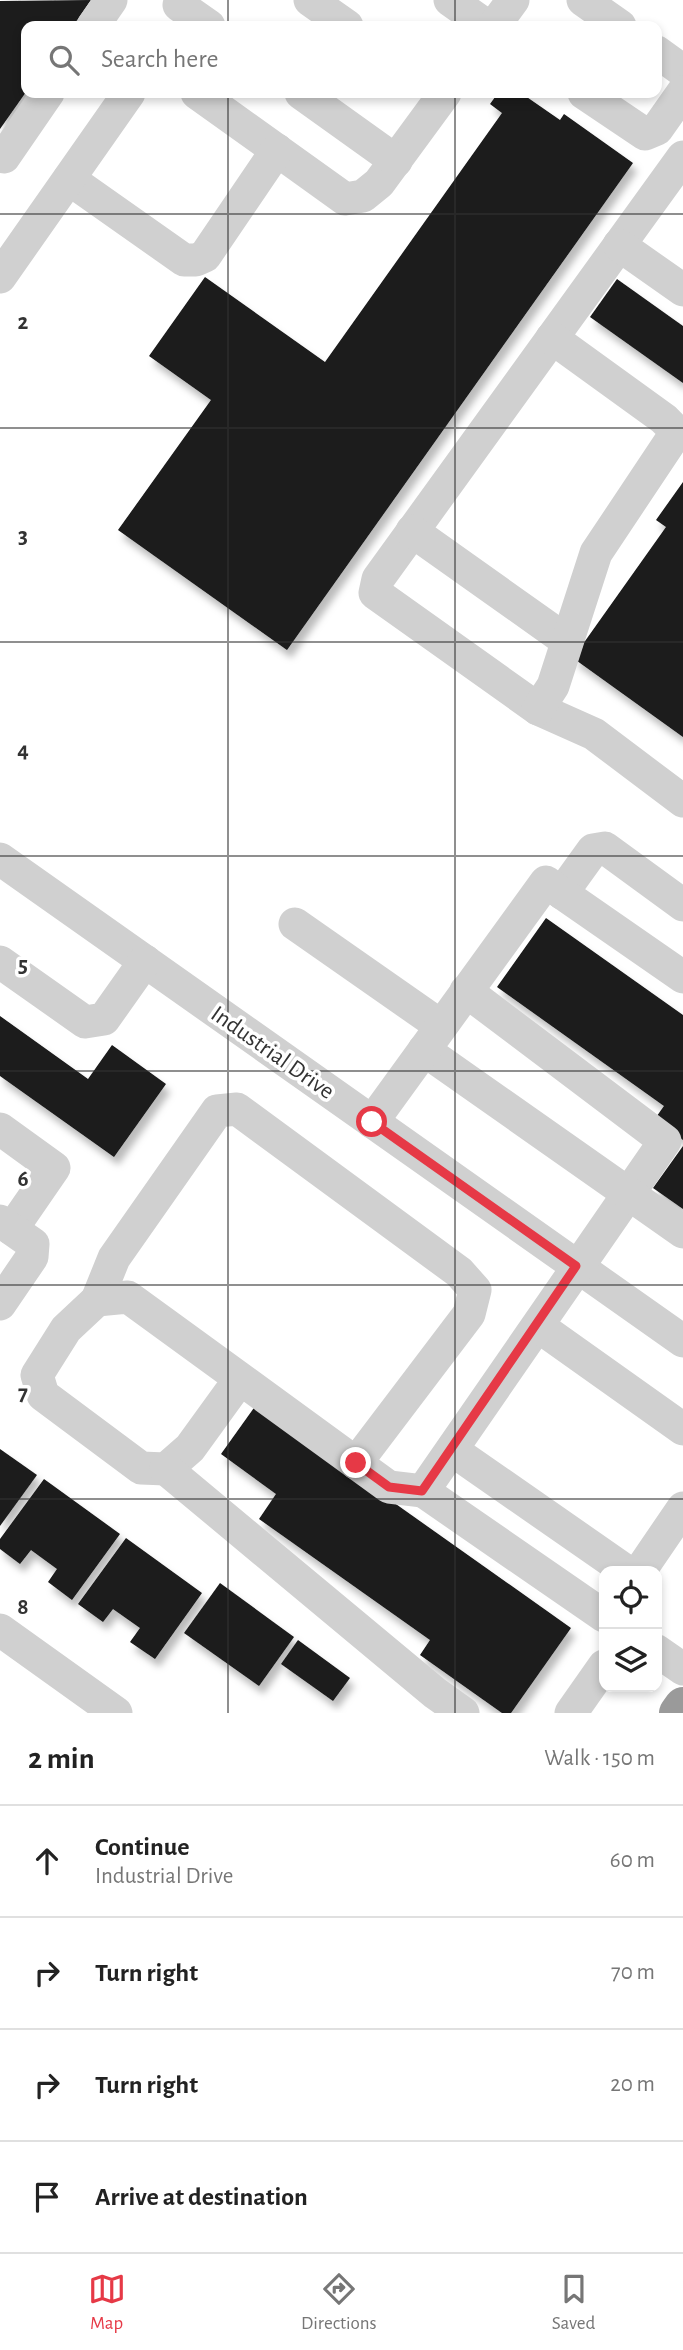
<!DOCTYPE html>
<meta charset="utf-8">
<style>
:root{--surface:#fff;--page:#f2f2f2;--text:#222;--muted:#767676;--line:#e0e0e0;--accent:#e63946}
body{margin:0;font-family:"Alegreya Sans",sans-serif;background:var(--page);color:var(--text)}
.controls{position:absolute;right:21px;bottom:21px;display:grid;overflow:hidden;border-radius:14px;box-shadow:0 4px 10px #0003}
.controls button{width:63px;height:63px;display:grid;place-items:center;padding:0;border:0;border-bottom:2px solid var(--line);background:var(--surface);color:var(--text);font:35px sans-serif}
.stop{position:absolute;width:21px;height:21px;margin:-16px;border:5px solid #e63946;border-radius:50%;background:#fff}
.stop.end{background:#e63946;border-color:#fff;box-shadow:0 2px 7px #0008}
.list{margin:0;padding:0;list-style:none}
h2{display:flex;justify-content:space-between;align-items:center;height:91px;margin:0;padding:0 28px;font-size:30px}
h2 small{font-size:23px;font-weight:400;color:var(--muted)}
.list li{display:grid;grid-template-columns:46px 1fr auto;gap:21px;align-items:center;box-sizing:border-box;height:112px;padding:0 28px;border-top:2px solid var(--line)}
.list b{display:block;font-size:26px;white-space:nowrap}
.list p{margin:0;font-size:23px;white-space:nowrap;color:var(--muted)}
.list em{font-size:23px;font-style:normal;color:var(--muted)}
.icon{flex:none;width:38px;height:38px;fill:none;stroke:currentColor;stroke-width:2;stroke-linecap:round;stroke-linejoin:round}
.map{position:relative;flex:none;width:683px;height:1713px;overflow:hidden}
.search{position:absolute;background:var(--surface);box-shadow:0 4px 10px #0003;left:21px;right:21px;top:21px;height:77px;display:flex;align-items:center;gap:18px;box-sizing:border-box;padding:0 24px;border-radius:14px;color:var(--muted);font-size:26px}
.sheet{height:539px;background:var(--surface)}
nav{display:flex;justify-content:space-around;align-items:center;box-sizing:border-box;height:98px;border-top:2px solid var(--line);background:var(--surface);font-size:19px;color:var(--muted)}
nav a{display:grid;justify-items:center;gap:4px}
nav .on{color:var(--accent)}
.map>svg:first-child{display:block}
</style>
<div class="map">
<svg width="683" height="1713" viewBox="0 0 683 1713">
<defs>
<filter id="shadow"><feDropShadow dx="4.5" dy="8" stdDeviation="3.5" flood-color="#0004"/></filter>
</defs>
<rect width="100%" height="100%" fill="#fff"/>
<g fill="#1a1a1a" filter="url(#shadow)">
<path d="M91,0L73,26H26V92L0,129V1Z"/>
<path d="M498,93H521L560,120L564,114L633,163L287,650L118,530L211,400L149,356L205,277L325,362L502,113L490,104Z"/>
<path d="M617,279L683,326V383L590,317Z"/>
<path d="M683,482V737L573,658L666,527L656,520Z"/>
<path d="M546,918L683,1015V1140L654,1120L664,1106L497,987Z"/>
<path d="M0,1016L88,1079L112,1045L166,1084L114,1157L0,1076Z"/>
<path d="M683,1146V1209L653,1188Z"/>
<path d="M256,1405L571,1628L511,1713H502L420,1655L430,1640L259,1519L276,1494L221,1454Z"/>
<path d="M0,1449L37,1475L0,1526Z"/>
<path d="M44,1479L120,1534L72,1600L48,1582L57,1569L31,1550L20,1564L0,1549V1539Z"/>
<path d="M126,1538L202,1593L155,1659L130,1642L140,1628L113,1609L103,1622L78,1604Z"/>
<path d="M220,1583L294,1637L259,1686L184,1633Z"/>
<path d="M298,1640L350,1678L333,1701L281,1664Z"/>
</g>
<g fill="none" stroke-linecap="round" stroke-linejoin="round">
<g stroke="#d0d0d0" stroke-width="33">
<path d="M310,0L347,26"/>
<path d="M450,0L487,26"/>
<path d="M583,0L620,26"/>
<path d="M179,5L209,26"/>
<path d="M93,26L111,0"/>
<path d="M494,26L513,0"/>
<path d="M657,52L683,71"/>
<path d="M197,93L345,199L363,196L379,183L445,93"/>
<path d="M301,93L396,161"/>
<path d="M584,93L645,134L657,129L683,92"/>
<path d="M0,154L4,157L48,93"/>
<path d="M683,157L378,579L375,593L538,709L594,734L683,801"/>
<path d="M69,179L184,260H196L205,256L277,150"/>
<path d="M619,245L683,290"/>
<path d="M0,277L129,93"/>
<path d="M412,531L567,641"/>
<path d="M538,709L553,686L596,553L672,439V427L664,419L552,338"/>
<path d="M0,859L683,1341"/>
<path d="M562,893L593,850L605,848L683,905"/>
<path d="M295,924L441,1026"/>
<path d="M0,962L85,1022L104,1019L145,961"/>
<path d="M466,991L665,1141L423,1491L604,1616"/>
<path d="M424,1050L683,1232"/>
<path d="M372,1122L546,882L683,977"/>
<path d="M0,1129L54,1168L12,1229"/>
<path d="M0,1221L33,1244L32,1257L0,1304"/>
<path d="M97,1300L114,1258L217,1111L237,1109L459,1272L475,1290L469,1314L356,1463"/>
<path d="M538,1326L683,1429"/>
<path d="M240,1379L190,1448L166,1469L141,1468L43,1395L37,1375L66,1329L97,1300L128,1297L356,1463L389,1487L423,1491"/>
<path d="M452,1450L626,1571"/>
<path d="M166,1469L435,1693L463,1713"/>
<path d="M640,1571L683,1508"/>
<path d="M0,1630L116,1713"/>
<path d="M657,1651L683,1669"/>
<path d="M571,1713L604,1666"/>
</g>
<path stroke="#9a9a9a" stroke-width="38" d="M678,1713L683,1706"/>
</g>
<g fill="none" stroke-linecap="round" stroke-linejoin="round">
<path stroke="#e63946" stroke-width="9" d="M356,1463L389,1487L422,1491L576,1266L372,1122"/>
</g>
<path fill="none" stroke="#333" stroke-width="2" stroke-opacity="0.55" d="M228,0V26M455,0V26M228,93V1713M455,93V1713M0,214H683M0,428H683M0,642H683M0,856H683M0,1071H683M0,1285H683M0,1499H683"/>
<g text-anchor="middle" stroke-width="7" stroke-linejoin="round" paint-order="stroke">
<g font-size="24" fill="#333" stroke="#fff">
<text transform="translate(273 1052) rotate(35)" y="8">Industrial Drive</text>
</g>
</g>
<g font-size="23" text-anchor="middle" font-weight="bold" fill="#333" stroke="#fff" stroke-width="7" stroke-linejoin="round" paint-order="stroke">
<text x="23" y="329">2</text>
<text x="23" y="543">3</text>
<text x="23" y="757">4</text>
<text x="23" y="972">5</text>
<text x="23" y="1186">6</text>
<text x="23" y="1400">7</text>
<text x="23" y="1614">8</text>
</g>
</svg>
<div class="controls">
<button><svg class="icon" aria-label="locate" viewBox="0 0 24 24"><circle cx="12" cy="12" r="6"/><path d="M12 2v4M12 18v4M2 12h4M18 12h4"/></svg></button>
<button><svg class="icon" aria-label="layers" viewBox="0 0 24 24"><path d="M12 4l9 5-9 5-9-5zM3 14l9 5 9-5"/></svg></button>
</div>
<div class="stop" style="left:372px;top:1122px"></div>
<div class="stop end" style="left:356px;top:1463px"></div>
<div class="search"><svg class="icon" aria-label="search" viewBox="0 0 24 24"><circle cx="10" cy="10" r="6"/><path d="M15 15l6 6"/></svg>Search here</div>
</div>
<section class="sheet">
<h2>2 min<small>Walk · 150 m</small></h2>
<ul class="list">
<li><svg class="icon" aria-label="ahead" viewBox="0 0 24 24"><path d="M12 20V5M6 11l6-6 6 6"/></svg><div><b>Continue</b><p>Industrial Drive</p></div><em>60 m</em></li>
<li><svg class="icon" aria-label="right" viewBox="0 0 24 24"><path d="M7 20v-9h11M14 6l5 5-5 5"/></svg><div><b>Turn right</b></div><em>70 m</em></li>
<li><svg class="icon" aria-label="right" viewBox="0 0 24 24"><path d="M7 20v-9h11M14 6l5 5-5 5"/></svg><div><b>Turn right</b></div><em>20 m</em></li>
<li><svg class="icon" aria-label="arrive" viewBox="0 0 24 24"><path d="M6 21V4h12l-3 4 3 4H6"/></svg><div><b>Arrive at destination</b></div></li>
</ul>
</section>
<nav>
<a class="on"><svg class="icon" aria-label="map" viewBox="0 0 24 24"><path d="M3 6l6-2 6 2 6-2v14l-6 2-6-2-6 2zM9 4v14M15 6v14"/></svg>Map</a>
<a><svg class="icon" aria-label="directions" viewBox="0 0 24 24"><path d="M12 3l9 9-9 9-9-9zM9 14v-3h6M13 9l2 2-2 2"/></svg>Directions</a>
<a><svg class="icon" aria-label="saved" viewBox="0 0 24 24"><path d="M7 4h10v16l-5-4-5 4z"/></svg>Saved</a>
</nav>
